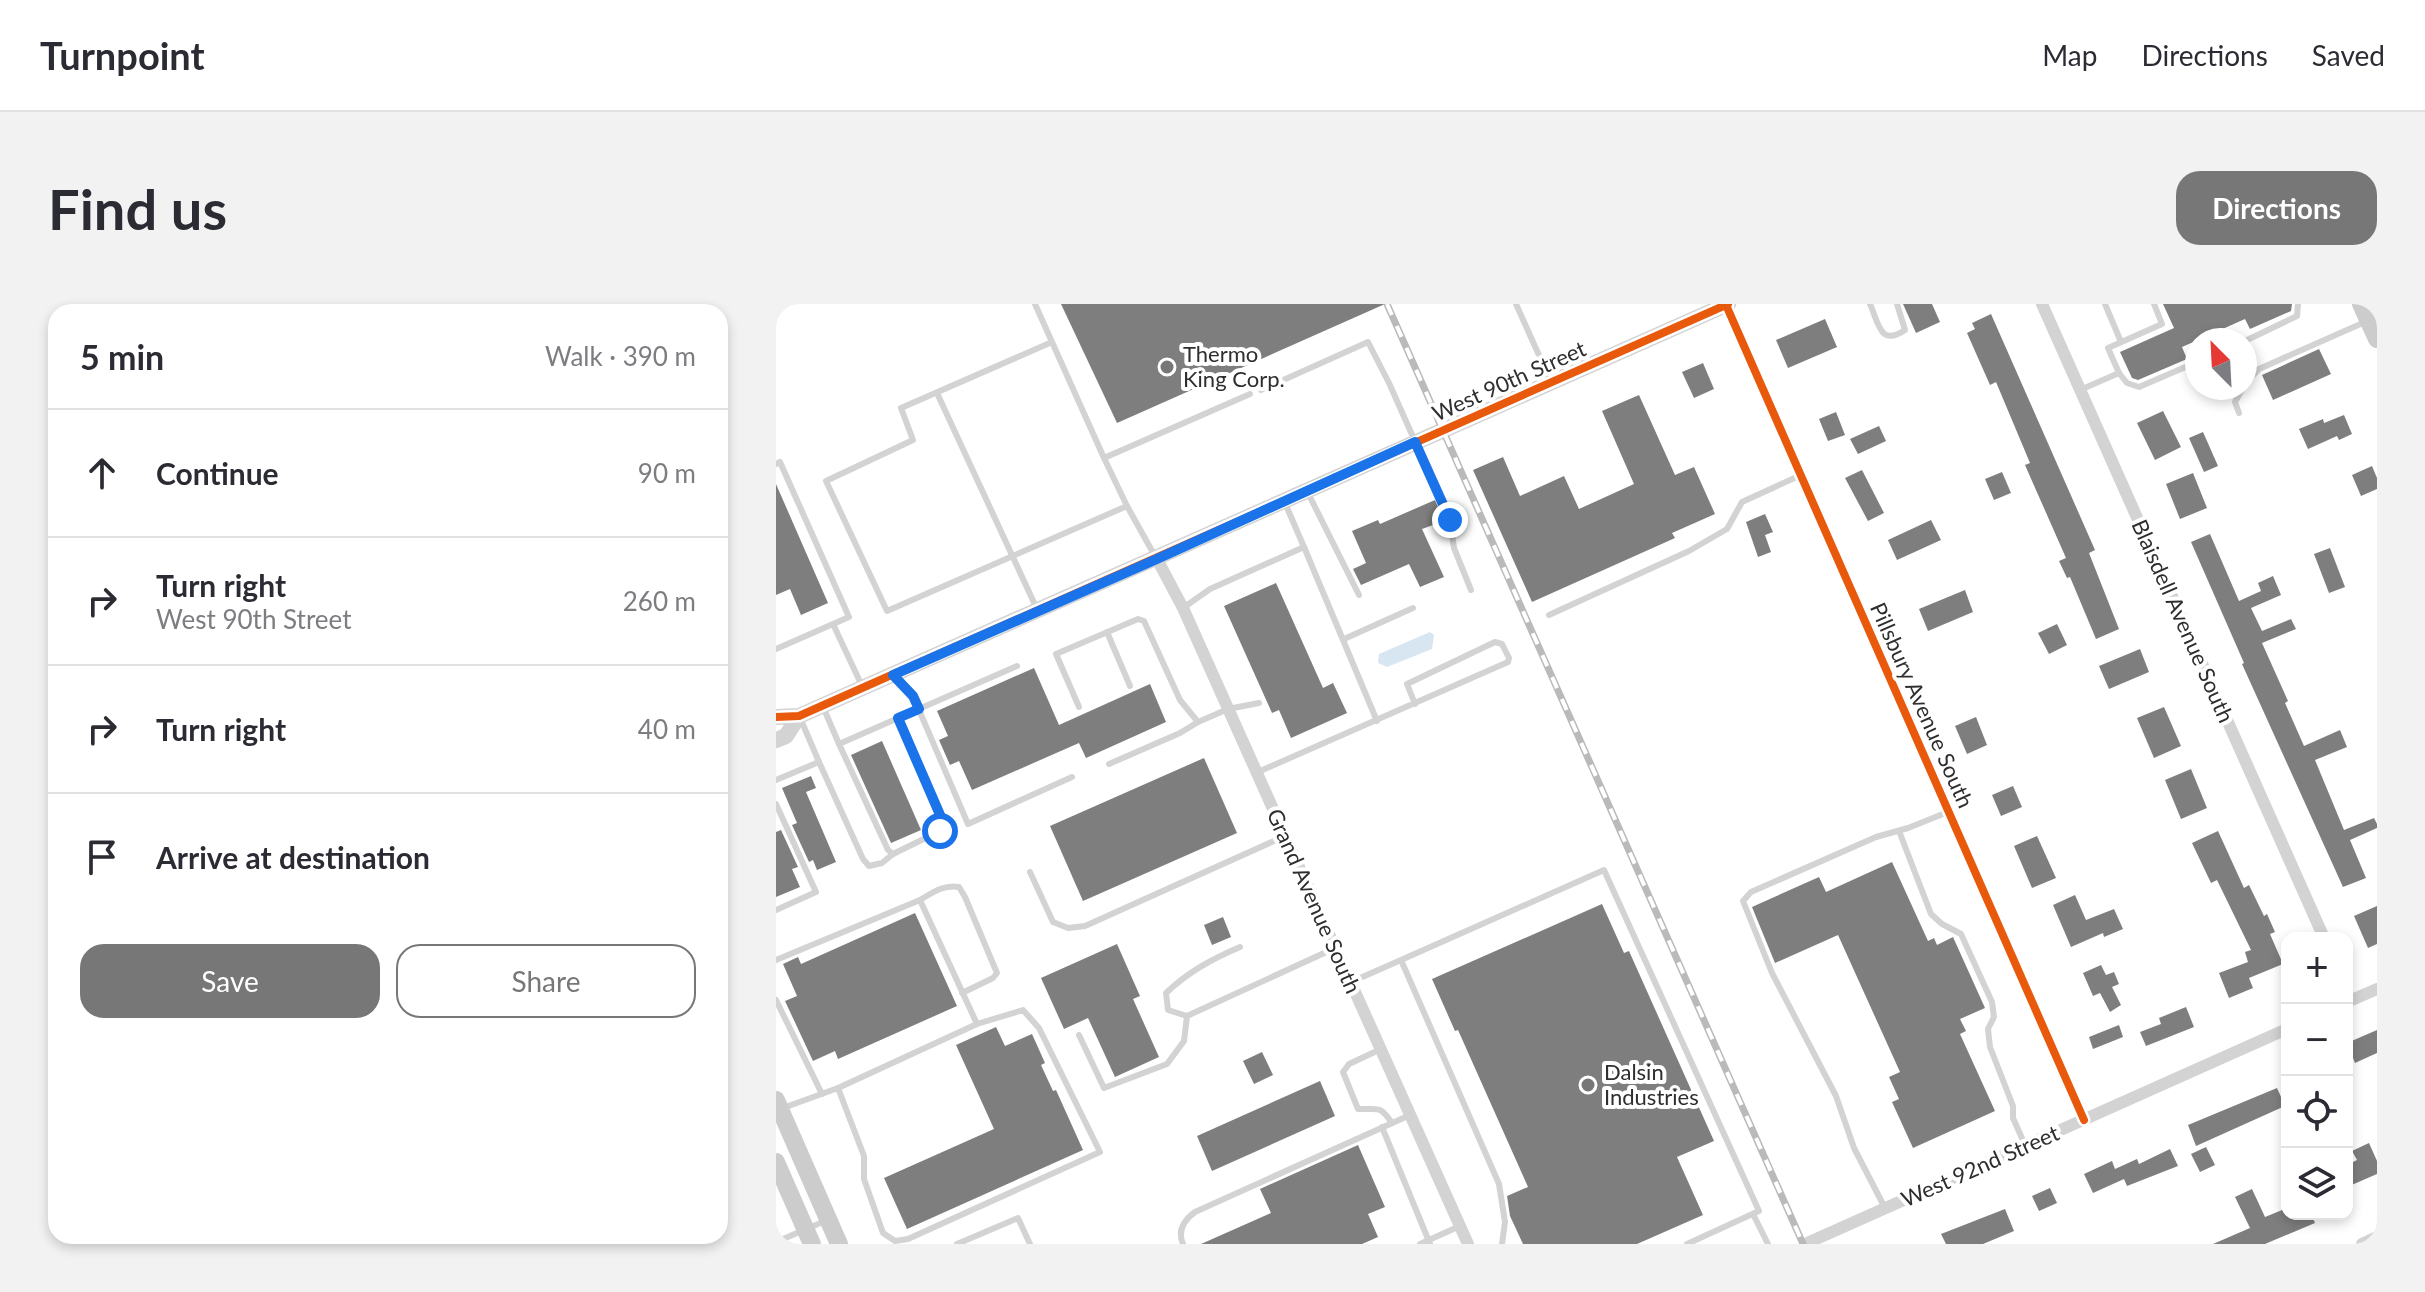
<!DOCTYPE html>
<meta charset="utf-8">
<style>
:root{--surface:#fff;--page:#f2f2f3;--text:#2b2b33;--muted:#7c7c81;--line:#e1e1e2;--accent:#777}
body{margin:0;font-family:Lato,sans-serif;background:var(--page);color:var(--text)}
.controls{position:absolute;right:24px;bottom:24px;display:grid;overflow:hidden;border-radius:16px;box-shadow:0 4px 12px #0003}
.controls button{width:72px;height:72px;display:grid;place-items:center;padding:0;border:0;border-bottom:2px solid var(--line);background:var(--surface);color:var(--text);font:40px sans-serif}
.compass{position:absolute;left:1409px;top:24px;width:72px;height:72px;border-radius:50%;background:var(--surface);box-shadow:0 4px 12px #0003;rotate:336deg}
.stop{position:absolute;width:24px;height:24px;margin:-18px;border:6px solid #1a73e8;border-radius:50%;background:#fff}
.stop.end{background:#1a73e8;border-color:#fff;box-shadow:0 2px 8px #0008}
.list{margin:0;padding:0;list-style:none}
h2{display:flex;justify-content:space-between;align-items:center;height:104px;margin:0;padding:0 32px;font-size:34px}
h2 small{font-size:26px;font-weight:400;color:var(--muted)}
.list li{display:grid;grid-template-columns:52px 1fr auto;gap:24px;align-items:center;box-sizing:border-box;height:128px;padding:0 32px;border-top:2px solid var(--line)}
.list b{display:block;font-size:30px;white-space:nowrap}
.list p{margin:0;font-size:26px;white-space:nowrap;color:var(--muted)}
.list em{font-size:26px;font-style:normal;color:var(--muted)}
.actions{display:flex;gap:16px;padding:24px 32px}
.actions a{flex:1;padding:18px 0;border:2px solid var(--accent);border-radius:24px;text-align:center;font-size:28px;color:var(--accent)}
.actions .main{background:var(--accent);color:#fff}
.icon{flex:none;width:44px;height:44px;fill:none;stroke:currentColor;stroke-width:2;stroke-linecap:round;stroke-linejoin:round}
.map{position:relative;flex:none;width:1601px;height:940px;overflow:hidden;border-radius:24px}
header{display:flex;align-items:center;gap:48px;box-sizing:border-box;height:112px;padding:0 40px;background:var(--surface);border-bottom:2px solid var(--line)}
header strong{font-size:38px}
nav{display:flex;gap:44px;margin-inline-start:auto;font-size:28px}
.intro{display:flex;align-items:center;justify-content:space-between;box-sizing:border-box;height:192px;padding:0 48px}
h1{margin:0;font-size:56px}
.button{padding:20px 36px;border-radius:24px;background:var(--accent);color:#fff;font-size:28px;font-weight:700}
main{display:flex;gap:48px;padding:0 48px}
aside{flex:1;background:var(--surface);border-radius:24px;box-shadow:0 4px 12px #0003}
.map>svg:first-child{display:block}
</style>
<header>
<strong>Turnpoint</strong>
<nav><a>Map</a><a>Directions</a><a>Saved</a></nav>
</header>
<div class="intro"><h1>Find us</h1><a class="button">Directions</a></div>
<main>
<aside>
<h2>5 min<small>Walk · 390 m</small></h2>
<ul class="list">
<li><svg class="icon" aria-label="ahead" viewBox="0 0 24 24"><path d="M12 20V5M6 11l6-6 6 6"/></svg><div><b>Continue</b></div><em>90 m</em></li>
<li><svg class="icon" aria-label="right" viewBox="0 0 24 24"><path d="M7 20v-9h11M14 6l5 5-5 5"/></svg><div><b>Turn right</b><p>West 90th Street</p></div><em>260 m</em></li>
<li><svg class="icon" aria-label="right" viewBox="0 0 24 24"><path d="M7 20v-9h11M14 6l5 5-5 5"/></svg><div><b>Turn right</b></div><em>40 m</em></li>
<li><svg class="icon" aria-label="arrive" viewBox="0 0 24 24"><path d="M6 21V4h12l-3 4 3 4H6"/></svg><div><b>Arrive at destination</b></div></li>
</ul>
<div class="actions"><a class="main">Save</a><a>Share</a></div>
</aside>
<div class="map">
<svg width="1601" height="940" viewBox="0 0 1601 940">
<rect width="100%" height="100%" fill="#fff"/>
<path fill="#d8e6f1" d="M654,328L658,331L656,345L611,363L602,359L603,350Z"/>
<g fill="#7e7e7e">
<path d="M285,0H609L341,119Z"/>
<path d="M1127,0H1156L1164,18L1140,29Z"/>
<path d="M1387,0H1516L1515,7L1474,25L1469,15L1406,43L1411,55L1362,76L1356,74L1344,48L1398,24Z"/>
<path d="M1215,10L1319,246L1313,249L1343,325L1320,335L1294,273L1291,274L1283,257L1290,254L1249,161L1254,159L1220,78L1214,81L1191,29L1199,25L1196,19Z"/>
<path d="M1049,15L1061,43L1012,64L1000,36Z"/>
<path d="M1543,45L1555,70L1497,96L1486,71Z"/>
<path d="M927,59L938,85L918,94L906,68Z"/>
<path d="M863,91L899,171L918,163L939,210L896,229L899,234L756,298L697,166L727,153L744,192L788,172L803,205L858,180L826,107Z"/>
<path d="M1387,107L1405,143L1379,156L1361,119Z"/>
<path d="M1060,108L1069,131L1052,137L1043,115Z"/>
<path d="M1568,111L1576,130L1563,136L1561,132L1532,145L1523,125L1547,115L1548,119Z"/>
<path d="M1103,122L1110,137L1082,150L1074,135Z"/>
<path d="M1427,128L1442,162L1428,168L1413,134Z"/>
<path d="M1596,162L1601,174V185L1585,192L1576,171Z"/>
<path d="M1086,166L1108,209L1092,217L1069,174Z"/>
<path d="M1226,168L1235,189L1218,196L1209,175Z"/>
<path d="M1417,169L1431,204L1404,215L1390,180Z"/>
<path d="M0,180L52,299L25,311L14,285L0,291Z"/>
<path d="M659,196L668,217L646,225L668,273L644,283L633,260L585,281L577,265L590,259L576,227L602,216L604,220Z"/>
<path d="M989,210L997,228L989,231L995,248L982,253L970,218Z"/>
<path d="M1155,216L1165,236L1121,256L1112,236Z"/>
<path d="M1434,230L1463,297L1485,287L1482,279L1497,272L1505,291L1475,304L1486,327L1515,315L1520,325L1486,339L1512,397L1509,399L1528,442L1564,426L1571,443L1539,456L1568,526L1598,514L1601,520V524L1574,536L1590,574L1567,583L1466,360L1468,359L1415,238Z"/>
<path d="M1554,244L1569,283L1553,289L1538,250Z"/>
<path d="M500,279L547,384L557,379L571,409L515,434L503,406L496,409L448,302Z"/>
<path d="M1189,286L1197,308L1152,327L1143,305Z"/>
<path d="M1281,320L1291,341L1273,350L1262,329Z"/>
<path d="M1364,345L1373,368L1333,385L1323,362Z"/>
<path d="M258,364L283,421L374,380L390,418L310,454L303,439L196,486L183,457L174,461L163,436L172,432L161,407Z"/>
<path d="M1388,403L1405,442L1378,454L1361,414Z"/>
<path d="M1200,413L1211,441L1191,450L1179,422Z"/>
<path d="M106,437L145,526L115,539L75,451Z"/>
<path d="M428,454L461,529L307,597L274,522Z"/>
<path d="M1415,465L1431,504L1405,515L1389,476Z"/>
<path d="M35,472L40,484L30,488L60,558L41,566L37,556L33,558L16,521L21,519L6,484Z"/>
<path d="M1237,482L1246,503L1225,512L1216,491Z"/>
<path d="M5,526L22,563L16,565L24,583L0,593V528Z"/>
<path d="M1442,527L1468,584L1473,581L1488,612L1491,610L1499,628L1494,630L1507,660L1473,674L1477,684L1453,694L1443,669L1472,658L1469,648L1475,646L1441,576L1435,579L1416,539Z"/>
<path d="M1261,532L1280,574L1256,584L1238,542Z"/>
<path d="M1116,558L1152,637L1158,634L1161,641L1177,633L1209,704L1184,715L1190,727L1184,730L1219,807L1137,844L1116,798L1123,795L1113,773L1124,768L1062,631L999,659L976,603L1043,573L1050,588Z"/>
<path d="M1299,591L1310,616L1338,605L1347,625L1328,633L1327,629L1295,643L1277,601Z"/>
<path d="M826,600L848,649L853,647L938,837L901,853L927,911L861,940H747L734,912L731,892L752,883L682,726L679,727L656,675Z"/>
<path d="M1601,602V640L1592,644L1578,612Z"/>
<path d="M139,609L181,702L62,755L59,747L37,757L9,697L21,692L7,660L22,653L25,660Z"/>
<path d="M447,613L455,633L436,641L428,621Z"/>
<path d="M341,640L364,692L357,695L383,753L339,773L312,714L288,725L265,674Z"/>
<path d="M1325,661L1330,671L1338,668L1343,680L1336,683L1345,701L1334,708L1324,689L1317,692L1307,669Z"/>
<path d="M1410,703L1418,723L1370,742L1364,728L1385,720L1383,714Z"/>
<path d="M1343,721L1347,733L1317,745L1313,733Z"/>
<path d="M220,723L229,742L256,730L269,759L265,761L277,787L280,786L307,846L131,925L108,874L218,825L180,741Z"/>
<path d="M1601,726V749L1579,759L1571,739Z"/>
<path d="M486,748L497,771L478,780L467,757Z"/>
<path d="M544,777L559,812L436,867L421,832Z"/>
<path d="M1501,784L1509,802L1420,842L1412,821Z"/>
<path d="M1593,839L1601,857V870L1571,883V861L1581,856L1576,847Z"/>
<path d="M582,841L609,903L592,910L602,933L586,940H425L495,909L484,885Z"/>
<path d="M1430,843L1439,861L1424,868L1415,850Z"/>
<path d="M1394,845L1402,862L1351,882L1348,875L1317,889L1308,870L1336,857L1339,865L1361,855L1363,860Z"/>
<path d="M1274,884L1281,899L1263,907L1256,892Z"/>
<path d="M1476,885L1489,913L1511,904V910H1535L1539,919L1489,940H1437L1474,924L1459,893Z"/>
<path d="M1229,905L1238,927L1207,940H1170L1165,930Z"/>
</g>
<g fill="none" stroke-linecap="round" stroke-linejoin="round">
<g stroke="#d3d3d3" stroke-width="6">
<path d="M259,0L328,154"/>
<path d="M740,0L775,78"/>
<path d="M1094,0C1103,20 1104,43 1129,26L1121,0"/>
<path d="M1329,0L1345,38"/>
<path d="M1469,37L1521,12L1522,0"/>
<path d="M276,38L125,104L137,136L50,177L111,307L351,202"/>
<path d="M1343,69L1351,79L1363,83L1421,58"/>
<path d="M1469,80L1483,65L1589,18"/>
<path d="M485,86L592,38L613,79L674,216L678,244L695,286"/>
<path d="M1304,86L1343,69L1332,44L1386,20L1378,0"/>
<path d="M161,89L260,303"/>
<path d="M1463,109L1459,98L1467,84"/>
<path d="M0,160L4,158L73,313L0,345"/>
<path d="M531,187L583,291"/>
<path d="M528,243L601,417"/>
<path d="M380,254L351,202L328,154L474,90"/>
<path d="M407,304L434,285L528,243L509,199"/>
<path d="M773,311L913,247L951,225L966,198L1025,171"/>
<path d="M57,320L86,382"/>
<path d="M331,328L354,382"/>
<path d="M568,335L637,304"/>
<path d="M119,373L137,392L192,520L296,473"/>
<path d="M303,403L280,350L362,315L368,317L404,396L422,418L404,429L333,460"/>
<path d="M48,405L63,440L241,362"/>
<path d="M422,418L452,405L483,399"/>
<path d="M63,440L112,546L117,550L164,527L168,520L122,414"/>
<path d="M43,458L87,555L93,562L106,559L117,550"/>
<path d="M482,468L732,358L733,354L726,340L719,338L631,380L639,400"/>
<path d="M0,476L43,458L25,416"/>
<path d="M0,500L40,588L0,606"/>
<path d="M1123,527L1155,610L1166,620L1185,630L1216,698L1218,713L1212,725L1214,743L1237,802V814L1249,841"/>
<path d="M254,568L277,618L292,624L309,622L509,532"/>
<path d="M144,596C156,589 168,580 183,583L189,593L221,669L217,674L186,689"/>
<path d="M464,643C436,655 412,668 390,689L392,706L411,712L559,644"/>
<path d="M0,656L144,596L201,720L62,784L7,804"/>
<path d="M625,656L828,566L983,907L911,940"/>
<path d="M575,678L625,656L723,880L729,918L726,940"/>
<path d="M0,696L46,790"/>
<path d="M303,731L328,784L391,760L408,737L411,712"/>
<path d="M605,745L573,760L567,768L582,805C602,806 603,800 616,819"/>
<path d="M62,784L88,852V875L107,929L119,937L132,935L324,848L263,724L247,706L201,720"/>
<path d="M606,823L654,940"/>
<path d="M1109,904L1078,844L1060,792L996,669L967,597L975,588L1100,533L1132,524L1172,508"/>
<path d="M977,910L992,940"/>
<path d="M0,938L49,917"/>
<path d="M181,940L242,914L254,940"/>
<path d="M407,940C401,926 408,916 419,908L634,811"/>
<path d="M644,940L684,922"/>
</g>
<g stroke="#d3d3d3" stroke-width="12">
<path d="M1266,0L1548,634"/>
<path d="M950,1L1308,816"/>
<path d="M381,255L407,304L692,940"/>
<path d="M1571,698L1601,685"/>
<path d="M1029,940L1511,725"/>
<path d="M1586,940L1601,933"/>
</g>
<g stroke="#d3d3d3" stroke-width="16">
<path d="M0,413L23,412L952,0"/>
<path d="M0,436L10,432L23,412"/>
</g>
<g stroke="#ccc" stroke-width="18">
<path d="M1585,0L1601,35"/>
<path d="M0,796L63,940"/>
<path d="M0,858L36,940"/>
</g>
<defs>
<path id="rail" d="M611,0L1027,940"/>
</defs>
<use href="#rail" stroke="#bababa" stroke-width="7"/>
<use href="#rail" stroke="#fff" stroke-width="4" stroke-dasharray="12" stroke-linecap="butt"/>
<defs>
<g id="cycleway">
<path d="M950,1L1308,816"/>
<path d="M0,413L23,412L952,0"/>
</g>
</defs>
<use href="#cycleway" stroke="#fff" stroke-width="13"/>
<use href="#cycleway" stroke="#e8590c" stroke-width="8"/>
</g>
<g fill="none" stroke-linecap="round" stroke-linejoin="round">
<path stroke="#1a73e8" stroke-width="10" d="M164,527L168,520L122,414L143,405L137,392L117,371L381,255L639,138L674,216"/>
</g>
<g fill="#777" stroke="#fff" stroke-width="3">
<circle cx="391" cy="63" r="8"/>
<circle cx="812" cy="781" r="8"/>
</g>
<g text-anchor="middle" stroke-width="8" stroke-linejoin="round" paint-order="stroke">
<g font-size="22" fill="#2e2e2e" stroke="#fff" text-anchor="start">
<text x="407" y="58">Thermo<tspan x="407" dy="25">King Corp.</tspan></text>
<text x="828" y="776">Dalsin<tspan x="828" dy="25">Industries</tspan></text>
</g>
<g font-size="22" fill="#2e2e2e" stroke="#fff">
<text transform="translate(733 77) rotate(-24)" y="8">West 90th Street</text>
<text transform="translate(1407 317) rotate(66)" y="8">Blaisdell Avenue South</text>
<text transform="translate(1146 401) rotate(66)" y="8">Pillsbury Avenue South</text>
<text transform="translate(538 597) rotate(66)" y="8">Grand Avenue South</text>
<text transform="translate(1204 862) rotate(-24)" y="8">West 92nd Street</text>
</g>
</g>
</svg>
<div class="controls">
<button>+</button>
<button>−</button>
<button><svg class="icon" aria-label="locate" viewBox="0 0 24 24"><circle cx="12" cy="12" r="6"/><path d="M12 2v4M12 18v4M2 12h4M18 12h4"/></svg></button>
<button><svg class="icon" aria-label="layers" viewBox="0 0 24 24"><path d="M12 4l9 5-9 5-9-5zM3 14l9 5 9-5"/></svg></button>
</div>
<svg class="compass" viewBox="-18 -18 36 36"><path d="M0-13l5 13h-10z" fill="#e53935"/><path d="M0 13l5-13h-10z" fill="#7c7c81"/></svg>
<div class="stop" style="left:164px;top:527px"></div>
<div class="stop end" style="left:674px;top:216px"></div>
</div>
</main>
